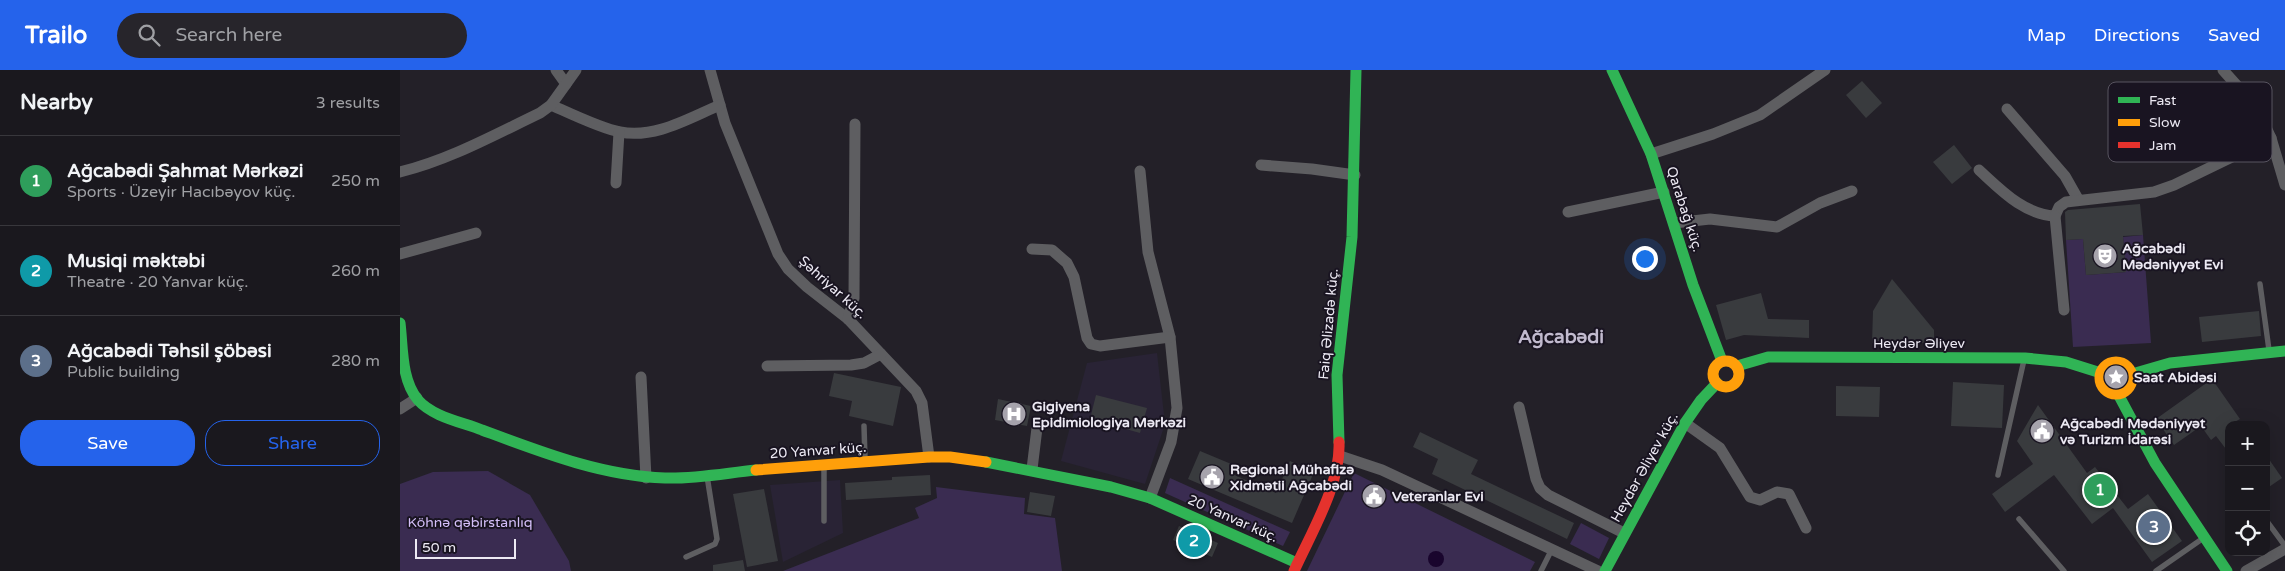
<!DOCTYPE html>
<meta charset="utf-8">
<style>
:root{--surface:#1a181e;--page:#27252b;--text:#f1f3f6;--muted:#9fa0a4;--line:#38373c;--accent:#2563eb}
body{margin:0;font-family:"Varela Round",sans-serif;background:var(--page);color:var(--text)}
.controls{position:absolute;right:15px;bottom:15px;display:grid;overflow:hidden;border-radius:10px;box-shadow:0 5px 20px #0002}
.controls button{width:45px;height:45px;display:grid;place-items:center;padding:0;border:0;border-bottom:1px solid var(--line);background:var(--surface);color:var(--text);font:25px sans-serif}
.scale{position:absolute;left:15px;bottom:12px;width:101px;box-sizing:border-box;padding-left:5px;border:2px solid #ece9f3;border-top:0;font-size:14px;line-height:18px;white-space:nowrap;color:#ece9f3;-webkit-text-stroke:4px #191421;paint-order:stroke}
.you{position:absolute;left:1244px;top:188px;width:18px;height:18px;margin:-12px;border:4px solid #fff;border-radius:50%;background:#1a73e8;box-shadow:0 0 0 8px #1a73e833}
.badge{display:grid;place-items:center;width:32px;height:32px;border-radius:50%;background:var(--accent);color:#fff;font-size:16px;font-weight:700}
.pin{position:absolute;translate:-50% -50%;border:2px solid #fff;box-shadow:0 1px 5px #0006}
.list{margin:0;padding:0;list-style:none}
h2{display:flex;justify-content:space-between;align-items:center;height:65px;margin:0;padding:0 20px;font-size:21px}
h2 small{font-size:16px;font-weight:400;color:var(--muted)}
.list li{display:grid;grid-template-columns:32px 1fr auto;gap:15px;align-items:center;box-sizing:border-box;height:90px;padding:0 20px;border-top:1px solid var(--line)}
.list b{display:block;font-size:19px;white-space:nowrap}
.list p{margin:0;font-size:16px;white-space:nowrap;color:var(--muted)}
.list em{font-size:16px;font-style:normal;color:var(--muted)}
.actions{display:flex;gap:10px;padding:15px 20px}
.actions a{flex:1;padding:11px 0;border:1px solid var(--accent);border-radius:20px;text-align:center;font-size:18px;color:var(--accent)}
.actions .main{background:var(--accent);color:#fff}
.icon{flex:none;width:28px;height:28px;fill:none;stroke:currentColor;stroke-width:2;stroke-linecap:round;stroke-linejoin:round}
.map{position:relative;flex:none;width:1885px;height:501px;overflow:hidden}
header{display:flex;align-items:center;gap:30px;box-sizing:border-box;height:70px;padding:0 25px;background:var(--accent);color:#fff}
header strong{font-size:24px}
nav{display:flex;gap:28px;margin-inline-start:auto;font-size:18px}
.search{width:350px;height:45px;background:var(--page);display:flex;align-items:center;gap:12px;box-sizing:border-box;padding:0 18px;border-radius:28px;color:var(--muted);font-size:19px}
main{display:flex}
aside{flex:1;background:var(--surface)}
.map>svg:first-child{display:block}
</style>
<header>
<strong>Trailo</strong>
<div class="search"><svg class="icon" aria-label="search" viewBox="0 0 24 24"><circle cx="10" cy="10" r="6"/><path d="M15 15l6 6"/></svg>Search here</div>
<nav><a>Map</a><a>Directions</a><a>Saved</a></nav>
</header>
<main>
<aside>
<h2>Nearby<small>3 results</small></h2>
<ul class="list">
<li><span class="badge" style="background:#2e9e5b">1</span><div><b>Ağcabədi Şahmat Mərkəzi</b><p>Sports · Üzeyir Hacıbəyov küç.</p></div><em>250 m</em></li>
<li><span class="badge" style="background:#0f9aa8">2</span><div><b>Musiqi məktəbi</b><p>Theatre · 20 Yanvar küç.</p></div><em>260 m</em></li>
<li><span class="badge" style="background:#5c6f8a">3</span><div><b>Ağcabədi Təhsil şöbəsi</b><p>Public building</p></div><em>280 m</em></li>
</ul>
<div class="actions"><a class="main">Save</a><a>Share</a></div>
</aside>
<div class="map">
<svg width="1885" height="501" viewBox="0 0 1885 501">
<rect width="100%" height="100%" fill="#232028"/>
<g fill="#292335">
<path d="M757,283L765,354L745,414L661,391L687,293Z"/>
<path d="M440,410L443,463L383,492L370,415Z"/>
</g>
<g fill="#3a2c51">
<path d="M1743,165L1751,273L1673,277L1666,170L1683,169L1686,205L1726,202L1723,167Z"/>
<path d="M88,401L130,425L169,491L171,501H0V414L33,402Z"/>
<path d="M954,403L1135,492L1130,501H907Z"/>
<path d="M770,408L890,462L883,476L765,423Z"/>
<path d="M536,417L625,428L624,444L655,448L662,501H383L519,448L515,438L537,428Z"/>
<path d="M1181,453L1209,468L1199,489L1170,474Z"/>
</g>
<circle fill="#19052d" cx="1036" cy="489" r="8"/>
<g fill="#393b3e">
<path d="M1462,11L1482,33L1466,48L1446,25Z"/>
<path d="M1554,75L1572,98L1552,114L1533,92Z"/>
<path d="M1740,134L1743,165L1723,166L1726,202L1686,205L1683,169L1666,170L1665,142L1668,140Z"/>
<path d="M1492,209L1534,260V273H1472L1473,241Z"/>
<path d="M1361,223L1368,249L1409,250V268L1344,265L1326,270L1316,235Z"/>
<path d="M1859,241L1861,266L1802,272L1799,247Z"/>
<path d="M434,303L501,317L493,356L449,346L452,331L429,326Z"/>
<path d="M1812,309L1840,349L1829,355V383L1816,366L1811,370L1801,356L1774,375L1756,349Z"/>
<path d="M1553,312L1604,315L1602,358L1551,356Z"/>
<path d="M1436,316L1480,317L1479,347L1436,346Z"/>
<path d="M696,325L747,338L740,363L690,349Z"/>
<path d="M598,329L631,336L627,356L595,350Z"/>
<path d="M1638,335L1687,403L1695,397L1728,439L1748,424L1782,471L1752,492L1713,438L1692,454L1654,405L1605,442L1592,424L1633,394L1617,371Z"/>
<path d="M1020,362L1078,390L1071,404L1174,453L1167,469L1032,404L1038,389L1013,377Z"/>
<path d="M800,381L836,396L832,404L876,423L890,391L914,402L892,453L788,409Z"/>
<path d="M1866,385L1882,408L1866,419Z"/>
<path d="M530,405L531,425L446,430L445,413L492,410V407Z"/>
<path d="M364,419L378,491L347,497L333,424Z"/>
<path d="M630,422L655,426L651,446L627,442Z"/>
<path d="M779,456L818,473L812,487L773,470Z"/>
<path d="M343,490L345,501H313V495Z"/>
</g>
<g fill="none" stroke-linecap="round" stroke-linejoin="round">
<g stroke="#5e5e61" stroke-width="5.5">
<path d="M1860,214L1869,280"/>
<path d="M464,356L465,389"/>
<path d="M1598,405L1624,290"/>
<path d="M1619,449L1664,501"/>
<path d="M1866,450L1885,476"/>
<path d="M424,451V395"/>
<path d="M286,487L315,474L317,469L307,406"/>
<path d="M1141,501L1152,479"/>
<path d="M1756,501L1802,469"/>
</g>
<g stroke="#5e5e61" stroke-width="11">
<path d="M156,0L166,14"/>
<path d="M310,0L325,53L378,184L388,199L407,217L448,249L516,321L522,333L529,387"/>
<path d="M1823,0L1857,38L1871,68L1885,115"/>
<path d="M151,35C169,43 202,59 220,62C255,69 289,48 320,35"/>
<path d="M1607,39L1665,106L1678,129"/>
<path d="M1251,84L1313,64L1360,45L1425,0"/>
<path d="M861,95L912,99L955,105"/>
<path d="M1579,100C1601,120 1623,144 1655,146L1659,137L1666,132L1754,122L1774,115L1871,68"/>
<path d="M740,101L748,182L770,267L777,338L771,372L750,428"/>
<path d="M0,102C49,90 94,65 140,43L151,35L176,0"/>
<path d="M216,113L219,62"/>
<path d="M1168,142L1264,122"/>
<path d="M1655,146L1664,240"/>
<path d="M1274,153L1310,149L1377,157L1420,133L1452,121"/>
<path d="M632,179L652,180L667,193L674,207L687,268L691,274L700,276L770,267"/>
<path d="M0,184L76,163"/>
<path d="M448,249L454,228L455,54"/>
<path d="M367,296L451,295L464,293L481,284"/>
<path d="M241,307L246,408"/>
<path d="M1119,337L1136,409L1140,418L1148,425L1224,463"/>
<path d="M0,339L17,328"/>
<path d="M1285,353L1320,378L1350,427L1360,430L1377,422L1389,424L1406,458"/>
<path d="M940,386L982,400L1198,501"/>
<path d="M632,399L637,358"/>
<path d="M1846,501L1885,479"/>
</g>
<g stroke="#30b455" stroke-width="11">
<path d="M1212,0L1251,84L1293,215L1322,291"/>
<path d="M0,253C3,277 1,310 18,330C33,347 62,352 82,360C141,382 202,406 265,408C295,409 326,403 356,400"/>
<path d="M1337,296L1368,287L1625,288L1666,292L1701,303"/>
<path d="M1732,304L1770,293L1885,281"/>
<path d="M1718,324L1755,393L1827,501"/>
<path d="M939,372L937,305L952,167L956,0"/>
<path d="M586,392L711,417L750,428L897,493"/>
<path d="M1205,501L1285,353L1301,330L1317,313"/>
</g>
<g stroke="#ff9f0a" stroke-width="11">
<circle cx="1326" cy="304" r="13"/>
<circle cx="1716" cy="308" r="16"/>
<path d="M356,400L529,387H550L586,392"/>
</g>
<path stroke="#e5322d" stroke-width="11" d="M894,501C911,463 941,414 939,372"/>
</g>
<defs>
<symbol id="theatre-disc" viewBox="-11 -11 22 22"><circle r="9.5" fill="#a6a3ac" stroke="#191421"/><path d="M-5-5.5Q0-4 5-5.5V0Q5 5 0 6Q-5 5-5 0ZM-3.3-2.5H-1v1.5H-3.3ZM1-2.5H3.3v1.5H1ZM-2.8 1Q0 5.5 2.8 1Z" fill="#fff"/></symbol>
<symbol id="sight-disc" viewBox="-11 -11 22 22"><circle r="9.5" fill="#a6a3ac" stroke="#191421"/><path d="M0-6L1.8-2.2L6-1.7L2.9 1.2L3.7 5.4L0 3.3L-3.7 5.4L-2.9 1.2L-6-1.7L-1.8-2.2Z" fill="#fff"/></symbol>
<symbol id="hospital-disc" viewBox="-11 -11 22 22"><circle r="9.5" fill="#a6a3ac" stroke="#191421"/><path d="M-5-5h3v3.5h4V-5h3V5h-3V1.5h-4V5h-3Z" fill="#fff"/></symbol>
<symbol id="civic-disc" viewBox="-11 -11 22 22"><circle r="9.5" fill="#a6a3ac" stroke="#191421"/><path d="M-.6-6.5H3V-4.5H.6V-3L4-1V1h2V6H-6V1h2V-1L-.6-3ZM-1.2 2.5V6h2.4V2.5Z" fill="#fff"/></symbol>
</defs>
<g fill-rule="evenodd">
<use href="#theatre-disc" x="1691" y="172" width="28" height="28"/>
<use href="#sight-disc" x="1702" y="293" width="28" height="28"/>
<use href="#hospital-disc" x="600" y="330" width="28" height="28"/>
<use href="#civic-disc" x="1628" y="347" width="28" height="28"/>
<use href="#civic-disc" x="798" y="393" width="28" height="28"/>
<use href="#civic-disc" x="960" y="412" width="28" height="28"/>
</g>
<g text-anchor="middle" stroke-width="4" stroke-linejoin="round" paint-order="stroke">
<g font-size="14" fill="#ece9f3" stroke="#191421">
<text transform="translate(1285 139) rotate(72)" y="5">Qarabağ küç.</text>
<text transform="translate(433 217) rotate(42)" y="5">Şəhriyar küç.</text>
<text transform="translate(928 254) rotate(-85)" y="5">Faiq Əlizadə küç.</text>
<text x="1519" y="278">Heydər Əliyev</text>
<text transform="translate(418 380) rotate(-4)" y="5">20 Yanvar küç.</text>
<text transform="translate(1244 397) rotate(-61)" y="5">Heydər Əliyev küç.</text>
<text transform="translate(833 448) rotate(24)" y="5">20 Yanvar küç.</text>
</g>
<g font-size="14" font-weight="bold" fill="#ece9f3" stroke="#191421" text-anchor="start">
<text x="1722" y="183">Ağcabədi<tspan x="1722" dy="16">Mədəniyyət Evi</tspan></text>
<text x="1734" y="312">Saat Abidəsi</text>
<text x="632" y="341">Gigiyena<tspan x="632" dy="16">Epidimiologiya Mərkəzi</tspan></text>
<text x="1660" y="358">Ağcabədi Mədəniyyət<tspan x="1660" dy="16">və Turizm İdarəsi</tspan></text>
<text x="830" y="404">Regional Mühafizə<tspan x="830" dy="16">Xidmətii Ağcabədi</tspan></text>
<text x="992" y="431">Veteranlar Evi</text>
</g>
<g font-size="14" fill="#d4bff9" stroke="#191421">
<text x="70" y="457">Köhnə qəbirstanlıq</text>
</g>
<g font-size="19" font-weight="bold" fill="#c1bace" stroke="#191421">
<text x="1161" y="273">Ağcabədi</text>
</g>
</g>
<rect x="1708" y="12" width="164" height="80" rx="8" fill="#191421" stroke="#585460" stroke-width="1"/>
<rect x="1718" y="27" width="22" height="6" fill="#30b455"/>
<rect x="1718" y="49" width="22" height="7" fill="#ff9f0a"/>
<rect x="1718" y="72" width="22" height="6" fill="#e5322d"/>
<g font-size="14" fill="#ece9f3">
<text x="1749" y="35">Fast</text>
<text x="1749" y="57">Slow</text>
<text x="1749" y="80">Jam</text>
</g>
</svg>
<div class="controls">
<button>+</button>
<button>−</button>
<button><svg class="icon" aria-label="locate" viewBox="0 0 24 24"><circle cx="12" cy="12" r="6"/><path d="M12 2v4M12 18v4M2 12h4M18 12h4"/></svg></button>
</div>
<div class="scale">50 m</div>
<div class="you"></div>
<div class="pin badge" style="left:1700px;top:420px;background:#2e9e5b">1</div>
<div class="pin badge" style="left:794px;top:471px;background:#0f9aa8">2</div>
<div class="pin badge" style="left:1754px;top:457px;background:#5c6f8a">3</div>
</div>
</main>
